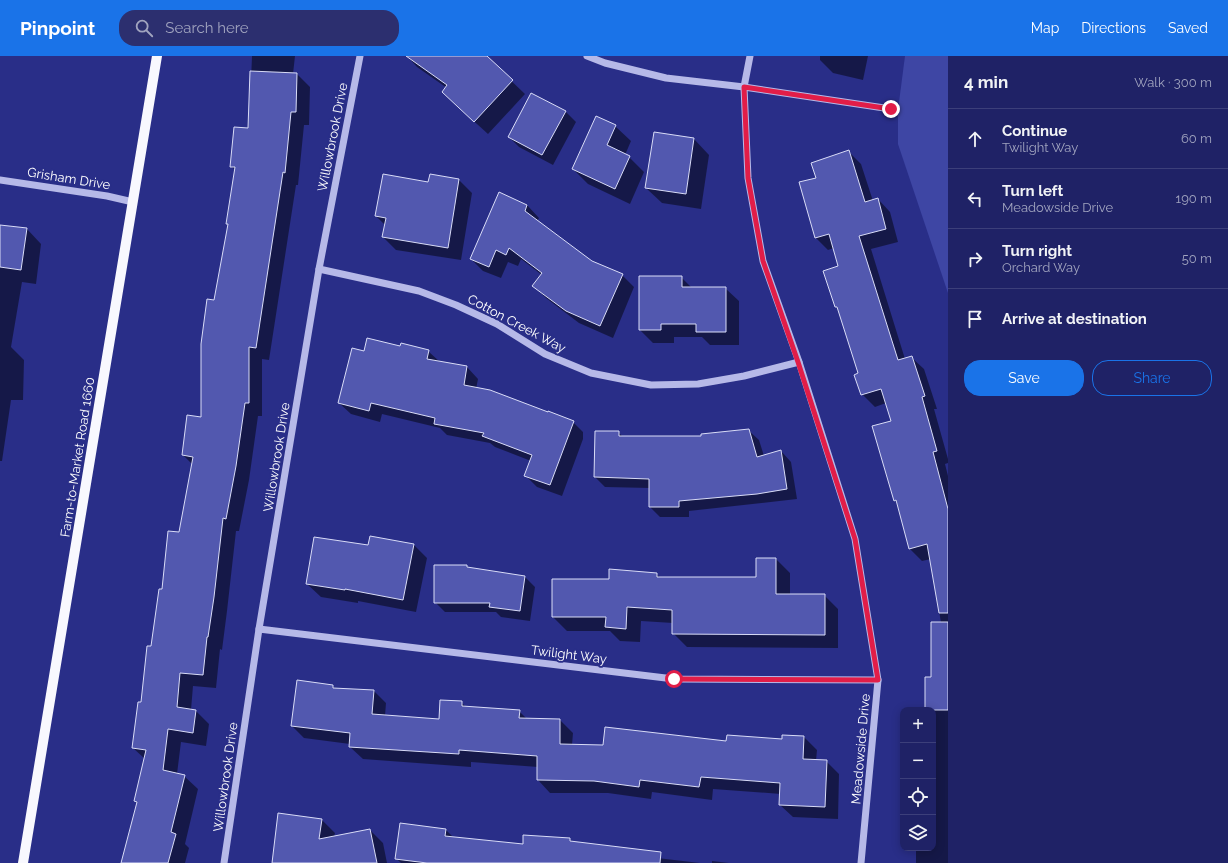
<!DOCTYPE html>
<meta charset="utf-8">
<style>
:root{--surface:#1f2266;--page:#2c2f6f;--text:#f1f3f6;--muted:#a1a4bf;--line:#3c3f7a;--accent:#1a73e8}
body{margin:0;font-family:Raleway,sans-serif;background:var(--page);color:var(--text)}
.controls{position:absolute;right:12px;bottom:12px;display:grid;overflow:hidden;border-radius:8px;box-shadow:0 2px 10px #0003}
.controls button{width:36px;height:36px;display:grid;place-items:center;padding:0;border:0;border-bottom:1px solid var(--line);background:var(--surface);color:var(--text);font:20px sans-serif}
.stop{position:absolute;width:12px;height:12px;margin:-9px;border:3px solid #e11d48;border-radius:50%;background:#fff}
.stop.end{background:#e11d48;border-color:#fff;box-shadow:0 1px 4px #0008}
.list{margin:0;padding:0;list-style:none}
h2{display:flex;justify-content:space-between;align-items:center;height:52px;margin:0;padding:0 16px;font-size:17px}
h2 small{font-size:13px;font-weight:400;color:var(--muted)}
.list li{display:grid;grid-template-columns:26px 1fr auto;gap:12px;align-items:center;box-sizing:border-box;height:60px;padding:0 16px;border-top:1px solid var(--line)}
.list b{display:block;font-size:15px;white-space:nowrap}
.list p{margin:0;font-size:13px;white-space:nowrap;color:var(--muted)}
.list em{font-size:13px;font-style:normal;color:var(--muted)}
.actions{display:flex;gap:8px;padding:12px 16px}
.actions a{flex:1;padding:9px 0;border:1px solid var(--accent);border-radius:16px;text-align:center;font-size:14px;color:var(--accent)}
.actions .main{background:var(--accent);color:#fff}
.icon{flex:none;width:22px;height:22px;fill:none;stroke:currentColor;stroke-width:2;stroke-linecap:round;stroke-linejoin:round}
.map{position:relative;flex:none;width:948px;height:807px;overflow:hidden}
header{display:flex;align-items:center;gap:24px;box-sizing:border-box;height:56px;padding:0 20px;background:var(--accent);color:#fff}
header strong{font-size:19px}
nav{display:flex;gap:22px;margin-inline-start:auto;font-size:14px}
.search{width:280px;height:36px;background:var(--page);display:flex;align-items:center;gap:10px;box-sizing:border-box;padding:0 14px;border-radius:16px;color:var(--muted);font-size:15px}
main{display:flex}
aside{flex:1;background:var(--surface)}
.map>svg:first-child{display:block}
</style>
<header>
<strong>Pinpoint</strong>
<div class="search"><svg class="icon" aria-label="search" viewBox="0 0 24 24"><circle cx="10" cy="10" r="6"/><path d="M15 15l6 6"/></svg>Search here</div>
<nav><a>Map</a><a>Directions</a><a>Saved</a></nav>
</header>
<main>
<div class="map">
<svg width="948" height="807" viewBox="0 0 948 807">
<rect width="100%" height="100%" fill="#292e88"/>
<path fill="#3e46a4" d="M905,0H948V237L898,88V54Z"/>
<g fill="#0007">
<path d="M252,0H295L293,18H297L310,31L309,69H304L298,129H296L269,304L262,303V360H258L249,424L239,475H236L227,555L222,594L220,593L216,632L193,630L191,654L196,655L209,668L206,690L181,686L177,718L184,720L198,733L185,788L189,792L185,807H122L137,748L135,745L145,703L133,692L163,534L179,477L193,409L183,399L202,362L215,246L229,169L227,167L235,114L231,110L249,73Z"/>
<path d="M407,0H485L525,38L488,78L456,49L447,32L417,11Z"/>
<path d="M820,0H868L863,24L833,17L820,4Z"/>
<path d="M532,38L566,56L576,66L553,109L519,91L509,81Z"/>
<path d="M615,70L631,85L625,99L629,101L644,116L630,148L588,128L573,113Z"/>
<path d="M694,83L709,99L701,153L662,147L646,132Z"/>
<path d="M849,96L861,108L873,145L878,143L890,156L898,186L871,193L905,303L911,301L924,313L937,353H934L948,403V407L945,408L948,420V807H916V792H933V654H926L941,567L931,503L922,505L910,493L898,447L895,444L892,365L886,347L875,351L862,338L860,318L839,254L836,251L839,210L834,192L828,194L815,181L817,122Z"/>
<path d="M459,124L472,137L461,204L396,194L383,181L385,169L376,160L429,127Z"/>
<path d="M527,149L539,162L537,165L591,206L622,219L634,231L613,282L579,267L546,242L534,230L542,219L521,203L518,210L508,206L501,222L483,215L471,203Z"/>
<path d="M0,170L27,173L41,188L36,228L22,226L11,291L24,304L23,344H11L2,405H0Z"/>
<path d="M640,221H681L692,232H725L739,245V289H710L702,281H674V287H653L640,274Z"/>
<path d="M401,291L428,295L440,306L467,311L478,323L476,333L572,365L583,376V383L562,440L537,431L525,419L531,405L495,391L490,387L447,379L440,372L382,358L380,366L351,358L339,347L364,296Z"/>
<path d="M748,374L759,384L764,400L781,395L791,406L797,443L689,455V461H660L650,451V432L605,431L595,421L618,376L623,381H702Z"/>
<path d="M414,489L427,502L416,556L358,545V547L321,541L307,528L369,490Z"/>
<path d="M776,503L790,517V539H824L838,553V592L687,591L673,577V567L641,565L640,586L620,585L610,575H567L553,561L610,524L656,518L661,522H757Z"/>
<path d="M467,510L470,513L525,521L535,531L530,565L501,561L496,556H445L435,546Z"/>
<path d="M333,630L335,633L373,634L386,647L385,660L440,664L461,646L466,651L519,655L528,664H560L573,677L572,689L604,690L783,684V680L804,681L817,694L816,705H826L839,718L838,763L793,761L780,749L781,738L713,733L712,744L652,736L651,743L608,737H550L538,724V711L471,706V711L363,703L350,691V688L304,682L292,670Z"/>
<path d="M322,764L335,777L334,781L370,774L383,787L387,807H273Z"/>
<path d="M446,774L454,782L524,789L569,783L573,786L640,800L700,807H401L396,802Z"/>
<path d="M712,805L729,807H712Z"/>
</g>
<g fill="#5258af" stroke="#d9dcf7">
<path d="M406,0H487L513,24L474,66L442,36L447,29Z"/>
<path d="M250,15L297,17L296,56H291L285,117L283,116L256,292L249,291V347H245L236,410L226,463L223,462L214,541L208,581H207L203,619L180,617L177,651L196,654L193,677L168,673L163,714L185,719L171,776L176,778L168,807H121L137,746L134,745L146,694L132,692L138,646H141L147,590H151L159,533H162L168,475L179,476L193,401L182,399L187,359L201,361V288L207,243L214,244L228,168H226L235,111H230L234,71L248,72Z"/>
<path d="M531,37L566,55L542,99L508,81Z"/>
<path d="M596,60L616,69L607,89L630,100L615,133L572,113Z"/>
<path d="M654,76L694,82L686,138L645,132Z"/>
<path d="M849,94L865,146L878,142L886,173L859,180L898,304L912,300L925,340L922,341L937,395L933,396L948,453V557H939L927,488L909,493L896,444L894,445L872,370L891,365L881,333L861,339L854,319L858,317L837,251H835L823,215L838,210L829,178L815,182L799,126L816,122L811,107Z"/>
<path d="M383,118L428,126L430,118L459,123L448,192L382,181L386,162L375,160Z"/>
<path d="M499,136L527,149L525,155L592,205L623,218L600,270L566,255L532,230L542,217L509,192L506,199L496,194L489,211L470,203Z"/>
<path d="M0,169L27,172L21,214L0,211Z"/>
<path d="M639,220H682V231H726V276H696V268H661V274H639Z"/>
<path d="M367,282L400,290L401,287L429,294L427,303L467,310L464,329L490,334L548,356V355L574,365L550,429L524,420L532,399L482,380L484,377L434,368L435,362L371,347L369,355L338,347L352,292L364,295Z"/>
<path d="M749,373L757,401L781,394L787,433L757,438L679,445V451H649V423L594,421L595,375H619V380H701V378Z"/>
<path d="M370,480L414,488L403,544L345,533V534L306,528L314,481L368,489Z"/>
<path d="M756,502H776V538H825V579L672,578V554L627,551L626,573L605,571L606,561H552V523H609V513L657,517V521H756Z"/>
<path d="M434,509H467V511L525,520L520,555L489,551L490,547H434Z"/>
<path d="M931,566H948V654H925V621H931Z"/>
<path d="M297,624L333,629V632L374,634L372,658L439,663L440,644L462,645V650L520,654L519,662L560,663V688L603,689L605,671L726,685L727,679L782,683V679L804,680L803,703L827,704L825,751L779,749L780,727L701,721L699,731L640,724L639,731L594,725L537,724V700L459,694V698L349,691L350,677L291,670Z"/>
<path d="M278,757L322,763L319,783L370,773L377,807H272Z"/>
<path d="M400,767L446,773L445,780L523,788V779L570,782V785L661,796L660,807H427L395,803Z"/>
</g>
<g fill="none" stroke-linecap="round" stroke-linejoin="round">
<g stroke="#b6b9e8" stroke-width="7">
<path d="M587,0L605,7L666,22L744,31L891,53"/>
<path d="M750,0L744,31L748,122L763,205L799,306L855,483L878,624L861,807"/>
<path d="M0,124L107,140L133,146"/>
<path d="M319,213L419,235L456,249L497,268L545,298L591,317L651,329L698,328L744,320L799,306"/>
<path d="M259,573L674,623L878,624"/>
<path d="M224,807L259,573L319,213L360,0"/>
</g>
<path stroke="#f8f8fe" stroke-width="10" d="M23,807L157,0"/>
</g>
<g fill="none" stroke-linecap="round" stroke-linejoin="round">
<path stroke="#e11d48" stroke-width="5" d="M674,623L878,624L855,483L798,306L763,205L748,122L744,31L891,53"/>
</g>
<g text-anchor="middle" stroke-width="4" stroke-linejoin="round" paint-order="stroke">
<g font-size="13" fill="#fff" stroke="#292e88">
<text transform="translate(332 81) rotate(-79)" y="5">Willowbrook Drive</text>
<text transform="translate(69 122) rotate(9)" y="5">Grisham Drive</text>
<text transform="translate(517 267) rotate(28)" y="5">Cotton Creek Way</text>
<text transform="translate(77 401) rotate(-81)" y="5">Farm-to-Market Road 1660</text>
<text transform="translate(276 401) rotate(-81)" y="5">Willowbrook Drive</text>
<text transform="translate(569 598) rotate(7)" y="5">Twilight Way</text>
<text transform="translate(860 693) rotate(-85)" y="5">Meadowside Drive</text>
<text transform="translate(225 721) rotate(-82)" y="5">Willowbrook Drive</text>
</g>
</g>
</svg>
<div class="controls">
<button>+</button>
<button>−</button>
<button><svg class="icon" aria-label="locate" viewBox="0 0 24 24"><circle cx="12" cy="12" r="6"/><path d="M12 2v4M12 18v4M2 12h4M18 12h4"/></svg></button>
<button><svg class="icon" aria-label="layers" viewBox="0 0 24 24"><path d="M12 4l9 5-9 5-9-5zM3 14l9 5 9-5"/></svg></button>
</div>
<div class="stop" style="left:674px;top:623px"></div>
<div class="stop end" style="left:891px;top:53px"></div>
</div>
<aside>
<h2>4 min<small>Walk · 300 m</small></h2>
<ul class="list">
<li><svg class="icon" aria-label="ahead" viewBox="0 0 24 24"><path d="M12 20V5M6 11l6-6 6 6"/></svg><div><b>Continue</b><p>Twilight Way</p></div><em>60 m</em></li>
<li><svg class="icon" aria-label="left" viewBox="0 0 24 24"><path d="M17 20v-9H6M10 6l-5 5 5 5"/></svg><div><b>Turn left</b><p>Meadowside Drive</p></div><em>190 m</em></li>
<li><svg class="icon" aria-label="right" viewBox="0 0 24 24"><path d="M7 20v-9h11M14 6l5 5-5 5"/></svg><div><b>Turn right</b><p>Orchard Way</p></div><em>50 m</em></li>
<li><svg class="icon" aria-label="arrive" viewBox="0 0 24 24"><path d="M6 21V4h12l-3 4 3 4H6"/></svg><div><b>Arrive at destination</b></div></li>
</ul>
<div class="actions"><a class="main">Save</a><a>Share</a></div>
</aside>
</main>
